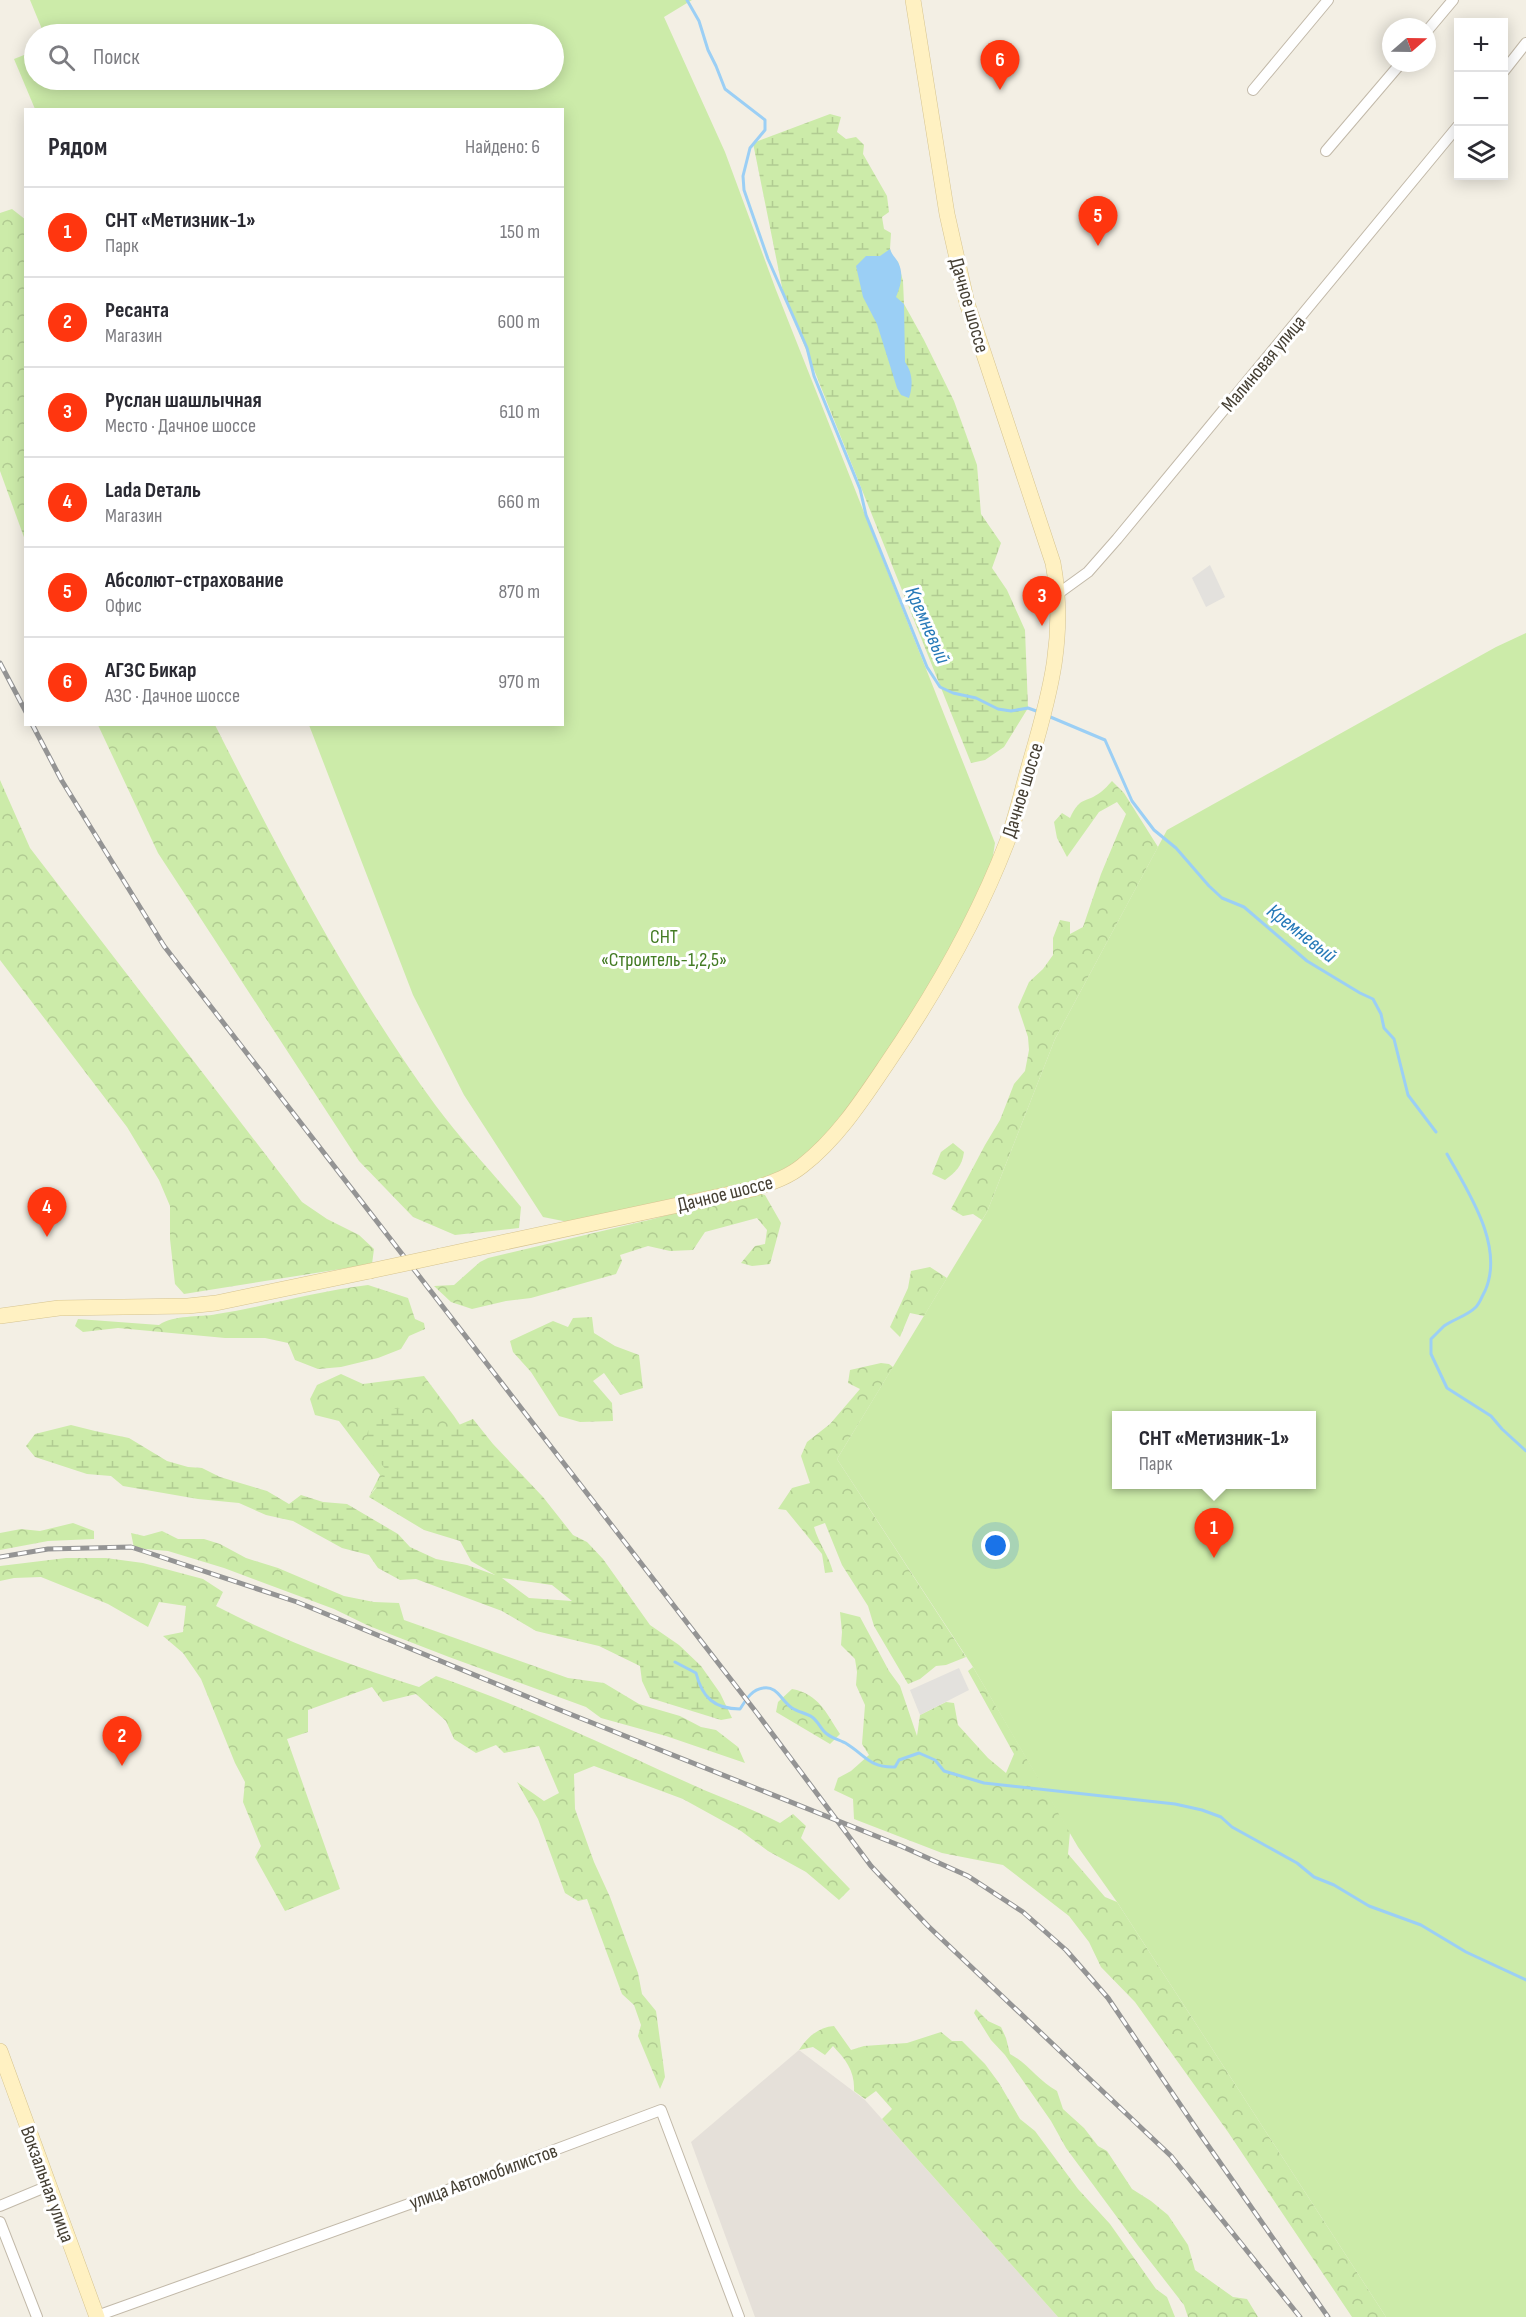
<!DOCTYPE html>
<html lang="ru">
<meta charset="utf-8">
<style>
:root{--surface:#fff;--page:#f7f7f7;--text:#2b2b33;--muted:#7c7c81;--line:#e1e1e2;--accent:#ff360f}
body{margin:0;font-family:"Sofia Sans Condensed",sans-serif;background:var(--page);color:var(--text)}
.controls{position:absolute;right:18px;top:18px;display:grid;overflow:hidden;border-radius:0px;box-shadow:0 3px 15px #0003}
.controls button{width:54px;height:54px;display:grid;place-items:center;padding:0;border:0;border-bottom:2px solid var(--line);background:var(--surface);color:var(--text);font:30px sans-serif}
.compass{position:absolute;left:1382px;top:18px;width:54px;height:54px;border-radius:50%;background:var(--surface);box-shadow:0 3px 15px #0003;rotate:70deg}
.you{position:absolute;left:996px;top:1546px;width:21px;height:21px;margin:-15px;border:4px solid #fff;border-radius:50%;background:#1a73e8;box-shadow:0 0 0 9px #1a73e833}
.badge{display:grid;place-items:center;width:39px;height:39px;border-radius:50%;background:var(--accent);color:#fff;font-size:20px;font-weight:700}
.pin{position:absolute;translate:-50% -50px;filter:drop-shadow(0 2px 3px #0008)}
.pin::after{content:'';position:absolute;top:32px;width:21px;height:18px;background:inherit;clip-path:polygon(0 0,100% 0,50% 100%)}
.popup{position:absolute;left:1112px;top:1411px;width:204px;height:78px;box-sizing:border-box;display:grid;place-content:center;border-radius:0px;background:var(--surface);filter:drop-shadow(0 2px 4px #0005);font-size:20px;white-space:nowrap;color:var(--muted)}
.popup b{font-size:22px;color:var(--text)}
.popup::after{content:'';position:absolute;left:50%;top:100%;margin-left:-12px;border:12px solid transparent;border-top-color:var(--surface)}
.list{margin:0;padding:0;list-style:none}
h2{display:flex;justify-content:space-between;align-items:center;height:78px;margin:0;padding:0 24px;font-size:26px}
h2 small{font-size:20px;font-weight:400;color:var(--muted)}
.list li{display:grid;grid-template-columns:39px 1fr auto;gap:18px;align-items:center;box-sizing:border-box;height:90px;padding:0 24px;border-top:2px solid var(--line)}
.list b{display:block;font-size:22px;white-space:nowrap}
.list p{margin:0;font-size:20px;white-space:nowrap;color:var(--muted)}
.list em{font-size:20px;font-style:normal;color:var(--muted)}
.icon{flex:none;width:33px;height:33px;fill:none;stroke:currentColor;stroke-width:2;stroke-linecap:round;stroke-linejoin:round}
.map{position:relative;flex:none;width:1526px;height:2317px;overflow:hidden}
.search{position:absolute;background:var(--surface);box-shadow:0 3px 15px #0003;left:24px;top:24px;width:540px;height:66px;display:flex;align-items:center;gap:15px;box-sizing:border-box;padding:0 21px;border-radius:33px;color:var(--muted);font-size:22px}
.panel{position:absolute;background:var(--surface);box-shadow:0 3px 15px #0003;left:24px;top:108px;width:540px;height:618px;border-radius:0px}
.map>svg:first-child{display:block}
</style>
<div class="map">
<svg width="1526" height="2317" viewBox="0 0 1526 2317">
<defs>
<pattern id="forest-crowns" width="20" height="18" patternUnits="userSpaceOnUse" patternTransform="scale(1.5)"><rect width="20" height="18" fill="#cceba9"/><path d="M2 6a3 3 0 1 1 6 0M12 15a3 3 0 1 1 6 0" fill="none" stroke="#b1cb92"/></pattern>
<pattern id="wetland-marsh" width="20" height="14" patternUnits="userSpaceOnUse" patternTransform="scale(1.5)"><rect width="20" height="14" fill="#cceba9"/><path d="M1 5h8M5 5V1M11 12h8M15 12V8" fill="none" stroke="#b1cb92"/></pattern>
</defs>
<rect width="100%" height="100%" fill="#f3efe4"/>
<path fill="#e5e0d9" d="M799,2050L865,2100L1058,2317H755L691,2142Z"/>
<g fill="url(#forest-crowns)">
<path d="M12,209L26,220L25,540L0,471V213Z"/>
<path d="M98,725H215C281,855 349,987 436,1106C462,1141 493,1173 521,1207L519,1228L455,1235L413,1217L359,1161L158,853Z"/>
<path d="M0,780L30,848L302,1202L327,1219L359,1235L374,1249L372,1264L184,1294L175,1284L170,1239V1206L159,1180L127,1127L0,960Z"/>
<path d="M1112,781L1124,793L1158,847L1055,1039L987,1212L982,1220L973,1214L963,1216L951,1209L985,1145L1000,1120L1014,1084L1025,1071L1029,1050L1028,1037L1018,1007L1029,982L1043,969L1053,955V938L1060,920L1070,922V934L1083,927L1101,874L1126,814L1117,802L1099,812L1067,857L1057,838L1054,822L1062,813L1070,818C1081,795 1085,804 1101,792C1105,789 1108,785 1112,781Z"/>
<path d="M953,1143L964,1152C962,1166 956,1172 945,1180L932,1174L941,1152Z"/>
<path d="M753,1192L765,1195L781,1223L770,1264L752,1266L741,1263L755,1246L765,1244L767,1230L757,1218L705,1232L693,1250L670,1251L648,1246L620,1255L622,1261L616,1274L531,1298L506,1301L472,1309L451,1302L434,1286L454,1285L480,1262L488,1258L653,1219Z"/>
<path d="M930,1267L947,1278L924,1316L910,1313L900,1337L890,1327L908,1288L911,1271Z"/>
<path d="M368,1285L408,1298L415,1319L424,1323L425,1329L409,1336L401,1349L378,1358L341,1367L318,1369L295,1360L288,1343L265,1338H225L118,1328L83,1332L75,1326L78,1319L159,1325C175,1314 198,1318 217,1314C268,1306 317,1291 368,1285Z"/>
<path d="M592,1317L594,1333L615,1346L639,1355L643,1388L620,1395L604,1373L593,1381L612,1403L613,1421L580,1422L559,1416L531,1372L513,1352L510,1341L553,1321L568,1327L573,1318Z"/>
<path d="M881,1363L889,1364L893,1367L837,1459L966,1657L946,1665L936,1666L920,1679L908,1684L874,1626L868,1606L842,1565L825,1523L814,1527C819,1544 829,1556 833,1572L825,1573L822,1554L786,1510L778,1509L792,1488L810,1483L801,1456L807,1442L830,1424L860,1389L848,1383L850,1370Z"/>
<path d="M341,1374L363,1384L424,1376L454,1416L476,1449L375,1488L369,1497L380,1475L339,1421L315,1415L310,1399L317,1385Z"/>
<path d="M73,1523L94,1531V1539L48,1541L0,1550V1533L21,1529L40,1531Z"/>
<path d="M162,1531L178,1539H204L220,1544L246,1558L278,1568L344,1596L374,1602L399,1603L404,1620L568,1678L604,1683L639,1704L680,1716L701,1727L716,1730L738,1747L745,1763L666,1736L601,1718L586,1707L449,1657L369,1626L334,1609L224,1568L168,1551L134,1548L131,1533L144,1536Z"/>
<path d="M66,1558H106L143,1563L203,1579L223,1592L216,1606C281,1640 349,1665 419,1687L436,1676C521,1705 602,1744 684,1781C716,1796 749,1807 780,1823L793,1814L806,1826L801,1838L850,1889L839,1900L806,1872L768,1851L741,1831L683,1799L594,1766L574,1774L575,1809L594,1862L610,1897L638,1973L642,1994L656,2011L665,2077L660,2089L638,2036L641,2025L634,2005L622,1994L587,1899L578,1901L565,1893L538,1819L517,1782L544,1801L559,1793L539,1746L504,1753L496,1745L476,1753L454,1739L446,1721L416,1694L383,1702L372,1687L308,1710V1732L287,1739L340,1889L285,1911L255,1857L261,1846L243,1802L245,1782L235,1763L201,1679L183,1653L163,1636L183,1632L186,1606L159,1602L148,1627L108,1604L41,1577L14,1578L0,1581V1566Z"/>
<path d="M840,1612L860,1617L889,1671L900,1686L917,1736L920,1715L946,1702L954,1703L958,1725L988,1758L1006,1773L1014,1754L968,1671L973,1667L1070,1832L1068,1854L1105,1897L1117,1902L1386,2317H1352L1228,2132L1135,2002L1101,1967L1089,1942L1069,1916L1003,1865L942,1853L854,1819L853,1799L834,1790L838,1778L851,1771L869,1755L862,1744L865,1705L856,1685L857,1672L855,1659L841,1645L842,1632Z"/>
<path d="M792,1689C819,1694 826,1713 840,1734L830,1744L776,1712L778,1702Z"/>
<path d="M976,2009L988,2021L1001,2027L1006,2038L1010,2054C1029,2064 1038,2081 1057,2091L1063,2109L1084,2128L1098,2146L1107,2151L1132,2189L1151,2201L1168,2215L1188,2245L1195,2270L1233,2297L1247,2299L1258,2317H1188L1184,2305L1139,2247L1066,2148L1051,2121L1005,2055L991,2040L974,2013Z"/>
<path d="M834,2026L851,2050L864,2046L907,2043L941,2032L952,2041H962L985,2064L999,2083L1020,2119L1035,2131L1078,2189L1110,2224L1156,2289L1167,2297L1175,2317H1058L882,2119L892,2109L876,2091L865,2099L854,2091C855,2071 846,2060 833,2046L825,2055L813,2047L799,2050C807,2037 819,2027 834,2026Z"/>
</g>
<g fill="url(#wetland-marsh)" fill-rule="evenodd">
<path d="M830,114L841,117L837,132L846,139L856,137L864,145L863,154L887,196L889,212L882,217L884,229L891,233L890,249L893,258L898,262L903,281L904,304L924,340L954,401L977,465L981,514L1001,543L992,568L1007,590L1025,630L1028,708L1004,747L985,760L971,763L783,292L753,143Z"/>
<path d="M407,1407L426,1425L442,1432L473,1419L493,1444L543,1497L573,1535L587,1542L603,1559L650,1625L679,1645L701,1666L720,1693L732,1718L721,1720L650,1698L642,1681L640,1666L599,1646L536,1631L502,1611L416,1579L400,1580L378,1568L369,1555L342,1548L293,1521L266,1515L239,1503L198,1499L123,1486L111,1476L87,1474L35,1457L26,1446L35,1434L71,1425L95,1431L129,1438L167,1461L188,1467L202,1468L220,1477L267,1491L289,1504L301,1495L323,1502L347,1504L398,1534L410,1547L436,1559L467,1565L495,1575L471,1561L460,1541L424,1530L369,1497L388,1472L365,1445L368,1431L382,1411ZM502,1578L552,1585L572,1601L529,1598Z"/>
</g>
<g fill="#cceba9" fill-rule="evenodd">
<path d="M30,0H692L664,17L725,152L776,290L995,843L991,868L941,973L854,1108L807,1156L759,1182L568,1222L543,1217L464,1095L413,995L309,725L562,724V110L35,109L14,59L34,51V80H554V34H44Z"/>
<path d="M1526,633V2317H1386L1117,1902L1078,1847L973,1667L837,1459L987,1212L1055,1039L1167,830L1496,647ZM1116,1416H1312V1484H1116Z"/>
</g>
<g fill="#e3e1dd">
<path d="M1210,565L1225,597L1206,607L1192,578Z"/>
<path d="M959,1668L969,1690L920,1715L910,1690Z"/>
</g>
<path fill="#9bcff5" d="M890,249C892,255 895,257 898,262C904,274 901,285 896,297L904,304L905,362C913,373 913,386 909,398L901,395L897,388L877,324L863,297L856,266L866,256H880Z"/>
<g fill="none" stroke-linecap="round" stroke-linejoin="round">
<g stroke="#9bcff5" stroke-width="3">
<path d="M687,0L699,21L708,50L716,66L725,89L765,120V130L750,148L743,176L744,190L768,259L807,348L814,376L860,489L866,515L927,667L940,687L953,693L976,698L998,709L1011,711L1028,708L1039,712"/>
<path d="M1048,716L1105,740L1132,801L1154,830L1176,848L1209,886L1222,898L1244,907L1307,961L1360,993L1373,999L1381,1014L1384,1028L1394,1039L1408,1095L1436,1132"/>
<path d="M1447,1154C1468,1192 1505,1246 1485,1291C1482,1296 1480,1303 1476,1307C1467,1316 1454,1319 1444,1326C1440,1330 1435,1335 1431,1339V1354L1447,1388L1491,1416L1502,1429L1526,1451"/>
<path d="M675,1662L696,1673C702,1697 714,1709 740,1709C746,1700 751,1690 763,1688C777,1685 782,1702 792,1708C798,1712 806,1713 812,1717C819,1722 821,1730 827,1734C833,1739 841,1740 847,1744C866,1756 870,1768 895,1767L899,1760L919,1753L935,1760L944,1771L984,1783L1175,1804L1202,1810L1221,1817L1232,1827L1297,1863L1314,1877L1334,1885L1369,1906L1421,1925L1466,1952L1526,1980"/>
</g>
<defs>
<g id="minor">
<path d="M1427,31L1453,0"/>
<path d="M1504,71L1526,43"/>
<path d="M1253,90L1328,0"/>
<path d="M1326,151L1401,63"/>
<path d="M1059,593L1088,572L1117,539L1458,126"/>
<path d="M0,2206L48,2186"/>
<path d="M0,2222L37,2317"/>
<path d="M97,2316L437,2194L661,2110L739,2317"/>
</g>
<g id="secondary">
<path d="M440,1256L753,1189C770,1183 787,1178 802,1166C838,1138 863,1099 888,1062C935,993 977,920 1007,842C1017,815 1023,786 1031,759C1051,691 1066,634 1053,563L967,303L947,214L913,0"/>
<path d="M0,1316L59,1308L188,1306L216,1303L370,1271"/>
<path d="M0,2051L97,2317"/>
</g>
</defs>
<use href="#minor" stroke="#c2b9a9" stroke-width="12"/>
<use href="#secondary" stroke="#d6c490" stroke-width="16"/>
<use href="#minor" stroke="#fff" stroke-width="10"/>
<use href="#secondary" stroke="#fff1c2" stroke-width="15"/>
<defs>
<g id="rail">
<path d="M0,663L26,712"/>
<path d="M32,724L62,781L164,946L756,1712L871,1866L928,1926L1171,2156L1300,2317"/>
<path d="M0,1557L48,1549L131,1547L297,1602L550,1706L901,1846L968,1876L1023,1912L1066,1950L1108,1998L1200,2134L1328,2317"/>
</g>
</defs>
<use href="#rail" stroke="#949494" stroke-width="5"/>
<use href="#rail" stroke="#fff" stroke-width="3" stroke-dasharray="9" stroke-linecap="butt"/>
<defs>
<path id="secondary-bridge" d="M370,1271L440,1256"/>
</defs>
<use href="#secondary-bridge" stroke="#d6c490" stroke-width="16" stroke-linecap="butt"/>
<use href="#secondary-bridge" stroke="#fff1c2" stroke-width="15"/>
</g>
<g text-anchor="middle" stroke-width="6" stroke-linejoin="round" paint-order="stroke">
<g font-size="20" fill="#453f33" stroke="#fff">
<text transform="translate(970 305) rotate(74)" y="7">Дачное шоссе</text>
<text transform="translate(1263 363) rotate(-50)" y="7">Малиновая улица</text>
<text transform="translate(1022 790) rotate(-73)" y="7">Дачное шоссе</text>
<text transform="translate(725 1193) rotate(-14)" y="7">Дачное шоссе</text>
<text transform="translate(483 2176) rotate(-20)" y="7">улица Автомобилистов</text>
<text transform="translate(48 2184) rotate(70)" y="7">Вокзальная улица</text>
</g>
<g font-size="20" fill="#437b23" stroke="#fff">
<text x="664" y="943">СНТ<tspan x="664" dy="23">«Строитель-1,2,5»</tspan></text>
</g>
<g font-size="21" font-style="italic" fill="#2679b8" stroke="#fff">
<text transform="translate(928 625) rotate(66)" y="7">Кремневый</text>
<text transform="translate(1302 933) rotate(38)" y="7">Кремневый</text>
</g>
</g>
</svg>
<div class="controls">
<button>+</button>
<button>−</button>
<button><svg class="icon" aria-label="layers" viewBox="0 0 24 24"><path d="M12 4l9 5-9 5-9-5zM3 14l9 5 9-5"/></svg></button>
</div>
<svg class="compass" viewBox="-18 -18 36 36"><path d="M0-13l5 13h-10z" fill="#e53935"/><path d="M0 13l5-13h-10z" fill="#7c7c81"/></svg>
<div class="you"></div>
<div class="pin badge" style="left:1214px;top:1558px">1</div>
<div class="popup"><b>СНТ «Метизник-1»</b>Парк</div>
<div class="pin badge" style="left:122px;top:1766px">2</div>
<div class="pin badge" style="left:1042px;top:626px">3</div>
<div class="pin badge" style="left:47px;top:1237px">4</div>
<div class="pin badge" style="left:1098px;top:246px">5</div>
<div class="pin badge" style="left:1000px;top:90px">6</div>
<div class="search"><svg class="icon" aria-label="search" viewBox="0 0 24 24"><circle cx="10" cy="10" r="6"/><path d="M15 15l6 6"/></svg>Поиск</div>
<section class="panel">
<h2>Рядом<small>Найдено: 6</small></h2>
<ul class="list">
<li><span class="badge">1</span><div><b>СНТ «Метизник-1»</b><p>Парк</p></div><em>150 m</em></li>
<li><span class="badge">2</span><div><b>Ресанта</b><p>Магазин</p></div><em>600 m</em></li>
<li><span class="badge">3</span><div><b>Руслан шашлычная</b><p>Место · Дачное шоссе</p></div><em>610 m</em></li>
<li><span class="badge">4</span><div><b>Lada Dеталь</b><p>Магазин</p></div><em>660 m</em></li>
<li><span class="badge">5</span><div><b>Абсолют-страхование</b><p>Офис</p></div><em>870 m</em></li>
<li><span class="badge">6</span><div><b>АГЗС Бикар</b><p>АЗС · Дачное шоссе</p></div><em>970 m</em></li>
</ul>
</section>
</div>
